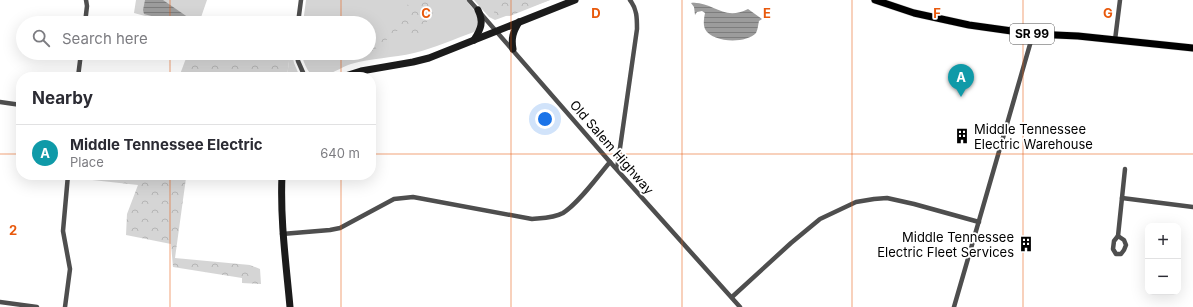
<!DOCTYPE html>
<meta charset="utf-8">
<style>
:root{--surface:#fff;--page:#f7f7f7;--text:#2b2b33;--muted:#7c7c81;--line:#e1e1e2;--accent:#111827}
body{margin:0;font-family:Inter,sans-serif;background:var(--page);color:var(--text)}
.controls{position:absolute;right:12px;bottom:12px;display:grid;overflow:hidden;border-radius:8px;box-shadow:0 4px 16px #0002}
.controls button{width:36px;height:36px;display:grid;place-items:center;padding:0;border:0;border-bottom:1px solid var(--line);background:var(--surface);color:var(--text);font:20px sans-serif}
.you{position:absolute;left:545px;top:119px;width:14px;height:14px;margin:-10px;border:3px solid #fff;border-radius:50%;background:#1a73e8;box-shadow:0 0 0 6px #1a73e833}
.badge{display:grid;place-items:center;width:26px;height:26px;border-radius:50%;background:var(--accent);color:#fff;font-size:13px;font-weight:700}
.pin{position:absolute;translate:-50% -33px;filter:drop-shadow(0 1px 2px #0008)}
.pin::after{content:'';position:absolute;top:21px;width:14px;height:12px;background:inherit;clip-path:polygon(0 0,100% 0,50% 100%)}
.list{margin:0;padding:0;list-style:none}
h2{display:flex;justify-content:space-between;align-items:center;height:52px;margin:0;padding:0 16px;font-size:17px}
h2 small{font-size:13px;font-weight:400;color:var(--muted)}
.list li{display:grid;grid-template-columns:26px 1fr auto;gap:12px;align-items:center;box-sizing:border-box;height:56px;padding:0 16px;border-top:1px solid var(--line)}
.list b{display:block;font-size:15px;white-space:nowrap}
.list p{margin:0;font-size:13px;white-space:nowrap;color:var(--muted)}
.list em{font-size:13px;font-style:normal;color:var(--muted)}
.icon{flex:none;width:22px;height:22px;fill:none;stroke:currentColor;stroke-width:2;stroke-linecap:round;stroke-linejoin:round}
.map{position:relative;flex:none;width:1193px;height:307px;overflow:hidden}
.search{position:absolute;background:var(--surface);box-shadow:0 4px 16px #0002;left:16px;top:16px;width:360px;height:44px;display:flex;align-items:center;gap:10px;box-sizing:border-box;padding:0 14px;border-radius:22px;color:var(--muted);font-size:15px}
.panel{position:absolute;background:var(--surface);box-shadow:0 4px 16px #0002;left:16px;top:72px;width:360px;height:108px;border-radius:16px}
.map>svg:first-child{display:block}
</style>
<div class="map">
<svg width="1193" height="307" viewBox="0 0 1193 307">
<defs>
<pattern id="forest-crowns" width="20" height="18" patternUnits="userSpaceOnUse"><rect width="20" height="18" fill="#d5d5d5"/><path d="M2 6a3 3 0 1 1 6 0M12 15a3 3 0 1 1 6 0" fill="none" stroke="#b5b5b5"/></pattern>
<pattern id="water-rules" width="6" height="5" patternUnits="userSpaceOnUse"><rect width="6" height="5" fill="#9c9c9c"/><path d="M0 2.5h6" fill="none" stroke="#7d7d7d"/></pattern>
</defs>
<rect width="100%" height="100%" fill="#fff"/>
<g fill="#d5d5d5">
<path d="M136,0H207L199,23H171L134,13Z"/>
<path d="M306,0H466L478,15V27L474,32C454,39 435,48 414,53C393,58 371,58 351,64C341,67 323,80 314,76C307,73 303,60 301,53H369V23H303Z"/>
<path d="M474,0H550L495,20L489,17Z"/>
<path d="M290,53H292L294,63L300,77H287Z"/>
</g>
<g fill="url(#forest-crowns)">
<path d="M411,0H433C437,15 430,13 426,24C424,28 424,32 421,36L415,37L411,34L407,23L368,55L360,56L355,53H369V44L375,43C382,31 393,25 402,14C406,10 407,4 411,0Z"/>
<path d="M504,0H550L510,16L495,15L493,9Z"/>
<path d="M188,53H229L241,60L242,53H290L287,77H179Z"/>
<path d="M74,175H161L186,178L175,258L250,265L260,269L261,284L242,283V278L173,267L171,244L126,235L127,214L138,185L74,178Z"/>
</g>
<g fill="url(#water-rules)">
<path d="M145,0H163L192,20L193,23H177L144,14L143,10Z"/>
<path d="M691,3C713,1 723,22 748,9L762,19L759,21C758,25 758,29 756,33C746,44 712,43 705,29C703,24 704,18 705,13L702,11L697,12L695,15L694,7Z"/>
</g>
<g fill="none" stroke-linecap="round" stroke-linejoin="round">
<defs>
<path id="primary" d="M875,0L914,13L969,25L1033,34L1078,36L1193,48"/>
</defs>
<use href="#primary" stroke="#dbdbdb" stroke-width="8"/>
<g stroke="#4e4e4e" stroke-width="4.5">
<path d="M469,0L610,162L740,307"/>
<path d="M85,23L87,6L86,0"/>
<path d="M298,23L301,0"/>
<path d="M1115,40L1120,0"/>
<path d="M296,53L298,61L305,77"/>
<path d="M78,77L81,53"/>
<path d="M0,102L21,105"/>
<path d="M617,169L637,29C637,18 637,9 630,0"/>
<path d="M1122,198L1193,207"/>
<path d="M282,234L330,230L340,228L394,199L413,197L532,219C543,218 554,218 563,213C578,204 598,176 610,162"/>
<path d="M1118,236L1125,169"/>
<path d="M1118,236L1124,240L1126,245L1124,250L1121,254H1116L1113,249L1114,241Z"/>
<path d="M732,297L791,243L820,219L856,202L874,199L887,198L914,204L979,222"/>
<path d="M0,302L37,307"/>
<path d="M65,307L70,269L63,231L68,175"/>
<path d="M954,307L1033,34"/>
</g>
<g stroke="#1b1b1b" stroke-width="7">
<path d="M474,40C481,29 484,22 478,10"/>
<path d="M513,49C511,38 513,32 519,22"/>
<path d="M342,77L361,71L413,62L429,58L575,0"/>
<path d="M282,175C280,219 286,263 290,307"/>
</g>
<use href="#primary" stroke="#000" stroke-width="7"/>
</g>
<path fill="none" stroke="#e8590c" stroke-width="1" stroke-opacity="0.55" d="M170,0V23M341,0V23M511,0V307M682,0V307M852,0V307M1023,0V307M170,53V77M341,53V77M0,154H21M371,154H1193M170,175V307M341,175V307"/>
<defs>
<symbol id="building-bare" viewBox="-9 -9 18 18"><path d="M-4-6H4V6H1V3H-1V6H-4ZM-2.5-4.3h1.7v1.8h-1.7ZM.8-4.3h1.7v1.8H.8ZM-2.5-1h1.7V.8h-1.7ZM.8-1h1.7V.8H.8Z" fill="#000" stroke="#fff" stroke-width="2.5" paint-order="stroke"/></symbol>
</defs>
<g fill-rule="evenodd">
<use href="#building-bare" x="951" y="125" width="22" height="22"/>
<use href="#building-bare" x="1015" y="233" width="22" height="22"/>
</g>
<g text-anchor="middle" stroke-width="3.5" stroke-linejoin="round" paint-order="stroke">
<rect fill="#fff" stroke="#4c4c4c" stroke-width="1" x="1010" y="24" width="44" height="20" rx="3"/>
<g font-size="12" font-weight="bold" fill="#000">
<text x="1032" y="38">SR 99</text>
</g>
<g font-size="13" fill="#000" stroke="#fff" text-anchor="start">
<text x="974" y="134">Middle Tennessee<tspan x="974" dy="15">Electric Warehouse</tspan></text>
<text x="1014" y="242" text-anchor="end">Middle Tennessee<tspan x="1014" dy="15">Electric Fleet Services</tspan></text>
</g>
<g font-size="13" fill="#000" stroke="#fff">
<text transform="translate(612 147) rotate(49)" y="5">Old Salem Highway</text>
</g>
</g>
<g font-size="13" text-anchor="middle" font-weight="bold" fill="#e8590c" stroke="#fff" stroke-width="3.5" stroke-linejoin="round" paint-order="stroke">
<text x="426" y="18">C</text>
<text x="596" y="18">D</text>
<text x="767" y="18">E</text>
<text x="937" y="18">F</text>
<text x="1108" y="18">G</text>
<text x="13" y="235">2</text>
</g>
</svg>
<div class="controls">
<button>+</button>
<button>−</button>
</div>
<div class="you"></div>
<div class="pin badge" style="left:961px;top:97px;background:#0f9aa8">A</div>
<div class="search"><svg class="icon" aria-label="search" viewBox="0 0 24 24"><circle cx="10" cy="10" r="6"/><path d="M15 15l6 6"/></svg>Search here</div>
<section class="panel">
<h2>Nearby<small></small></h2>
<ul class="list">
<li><span class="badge" style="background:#0f9aa8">A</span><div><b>Middle Tennessee Electric</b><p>Place</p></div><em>640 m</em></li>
</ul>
</section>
</div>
